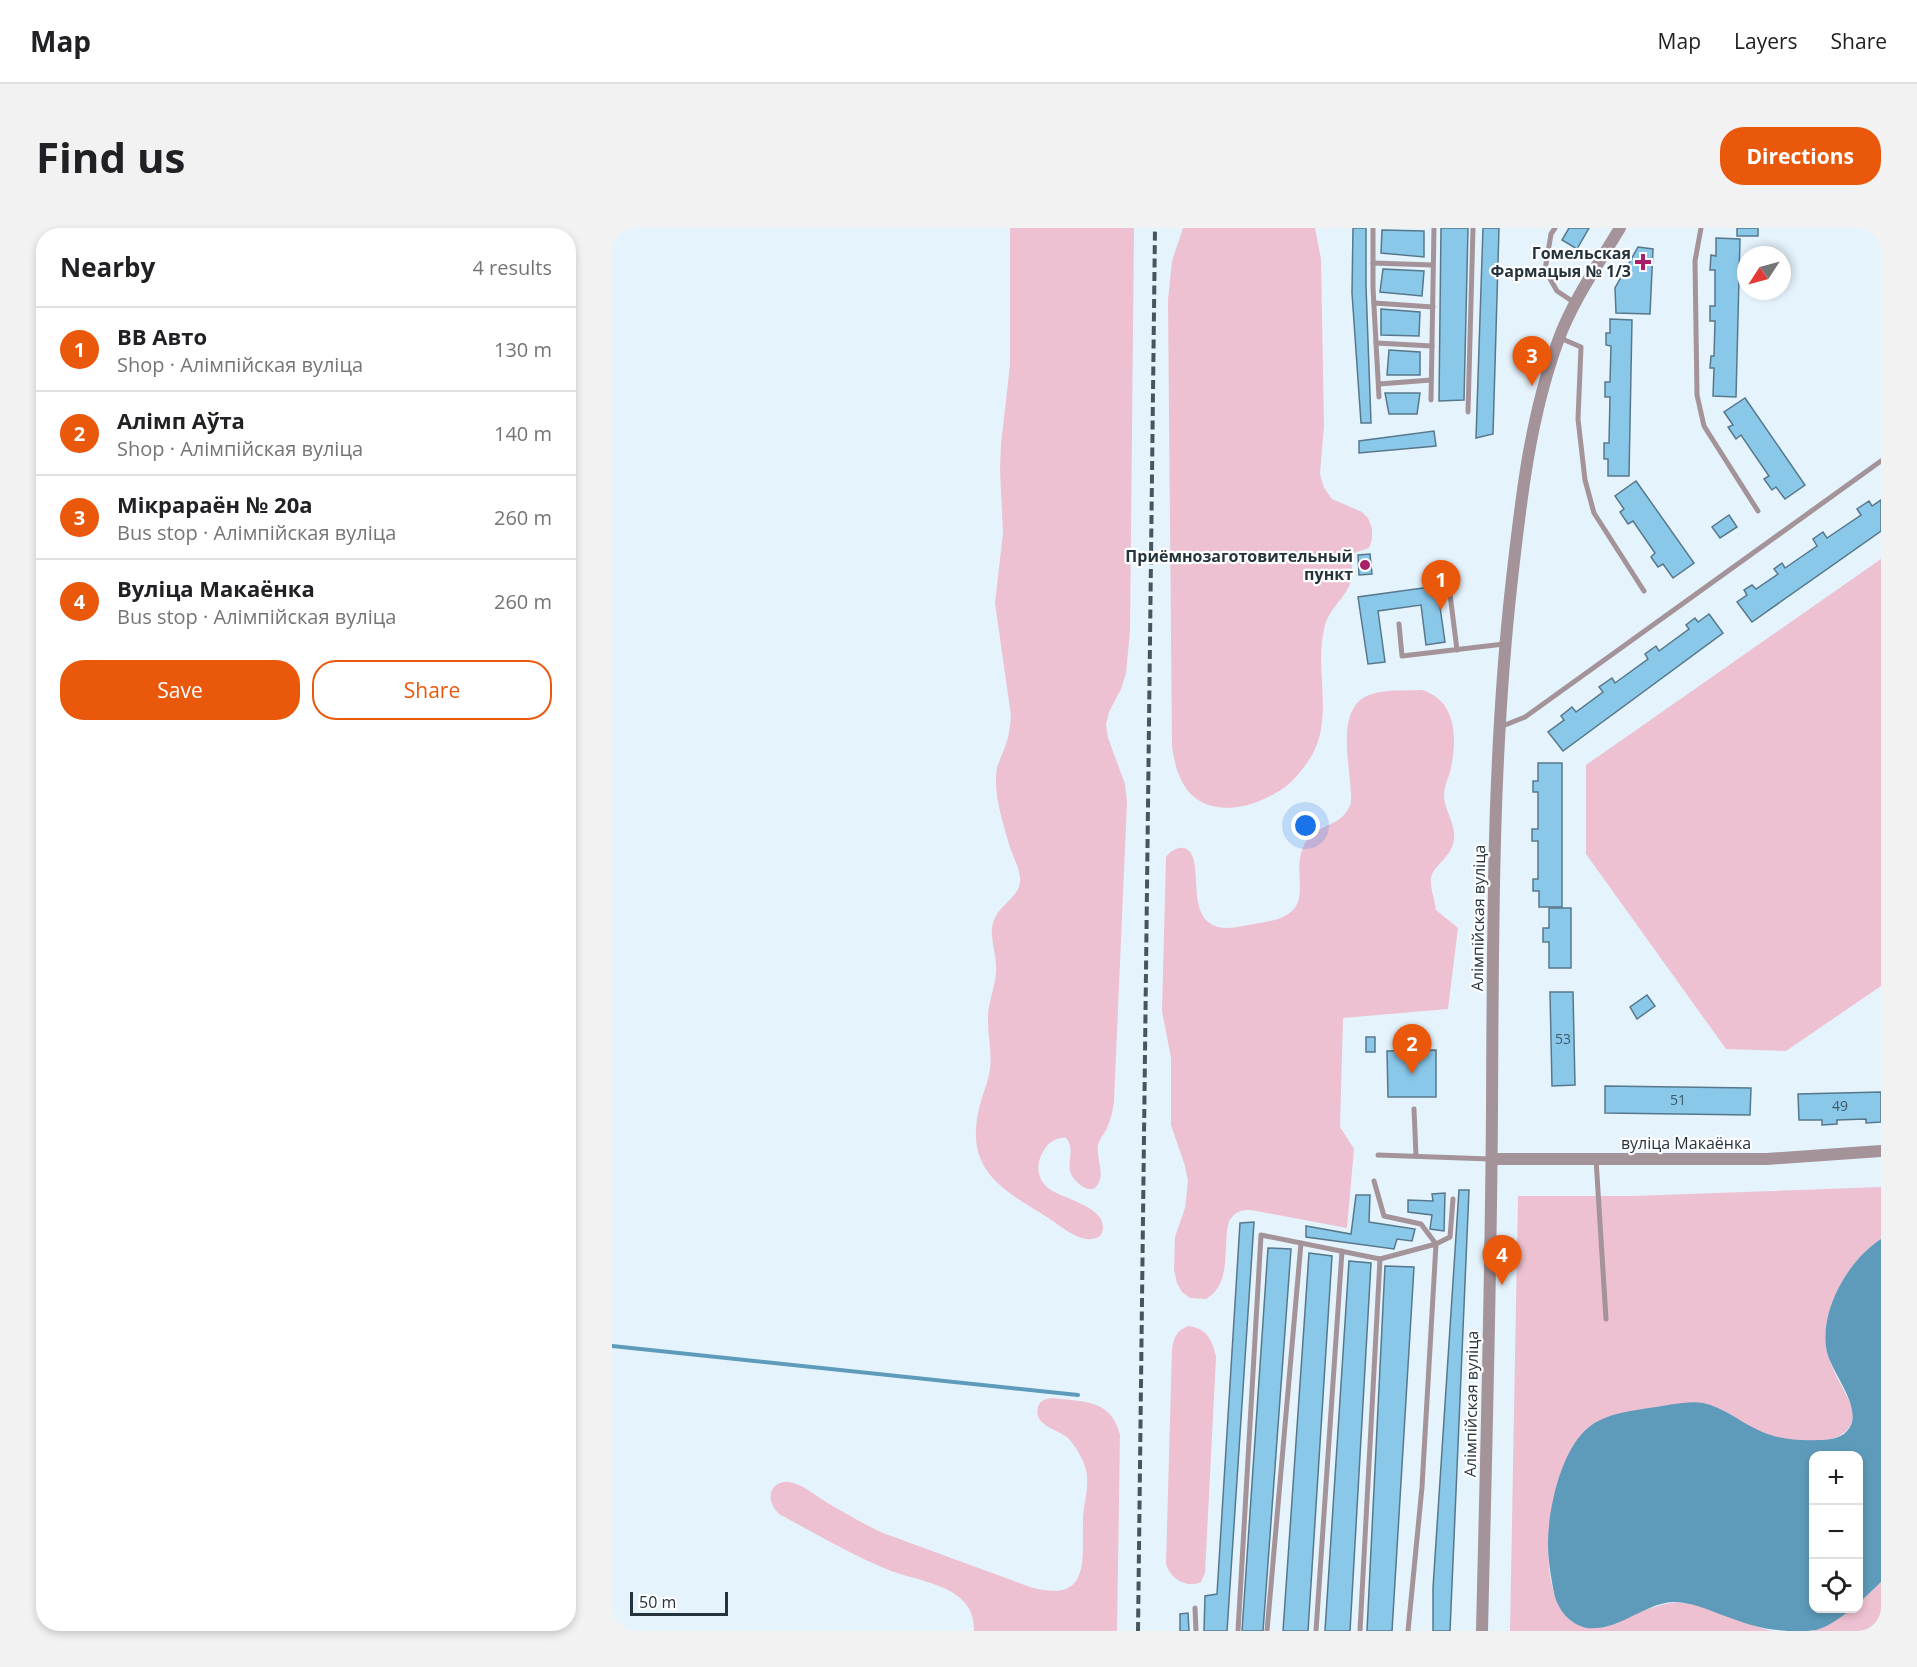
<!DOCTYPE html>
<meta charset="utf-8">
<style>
:root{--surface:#fff;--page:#f2f2f2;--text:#202124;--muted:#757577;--line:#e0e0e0;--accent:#ea580c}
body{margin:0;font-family:"Open Sans",sans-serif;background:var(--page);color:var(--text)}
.controls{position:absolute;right:18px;bottom:18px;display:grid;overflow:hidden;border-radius:12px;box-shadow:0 3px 9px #0003}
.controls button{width:54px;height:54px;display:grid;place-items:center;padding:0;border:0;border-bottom:2px solid var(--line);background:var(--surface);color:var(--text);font:30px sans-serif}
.compass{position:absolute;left:1125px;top:18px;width:54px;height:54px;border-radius:50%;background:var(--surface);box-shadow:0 3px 9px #0003;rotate:234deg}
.scale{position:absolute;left:18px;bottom:15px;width:98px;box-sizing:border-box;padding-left:6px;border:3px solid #25343c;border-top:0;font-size:16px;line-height:21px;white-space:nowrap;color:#25343c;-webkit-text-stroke:4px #fefefe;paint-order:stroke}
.you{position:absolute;left:694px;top:598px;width:21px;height:21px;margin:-15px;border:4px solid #fff;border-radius:50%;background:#1a73e8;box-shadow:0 0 0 9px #1a73e833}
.badge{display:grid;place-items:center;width:39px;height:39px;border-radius:50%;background:var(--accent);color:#fff;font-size:20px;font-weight:700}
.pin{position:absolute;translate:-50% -50px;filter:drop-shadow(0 2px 3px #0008)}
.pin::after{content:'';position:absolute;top:32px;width:21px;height:18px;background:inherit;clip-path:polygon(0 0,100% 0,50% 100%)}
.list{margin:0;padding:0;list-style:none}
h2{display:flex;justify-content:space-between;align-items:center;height:78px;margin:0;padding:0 24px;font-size:26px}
h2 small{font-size:20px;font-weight:400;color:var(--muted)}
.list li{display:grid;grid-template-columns:39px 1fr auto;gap:18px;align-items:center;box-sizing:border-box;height:84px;padding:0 24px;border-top:2px solid var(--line)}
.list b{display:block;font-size:22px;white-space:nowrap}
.list p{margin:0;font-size:20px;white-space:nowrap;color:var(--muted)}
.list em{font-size:20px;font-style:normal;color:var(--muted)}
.actions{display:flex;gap:12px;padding:18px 24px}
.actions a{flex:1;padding:14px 0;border:2px solid var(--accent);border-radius:24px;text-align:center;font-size:21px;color:var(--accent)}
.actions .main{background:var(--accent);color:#fff}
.icon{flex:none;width:33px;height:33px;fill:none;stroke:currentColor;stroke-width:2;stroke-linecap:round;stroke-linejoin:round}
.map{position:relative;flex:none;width:1269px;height:1403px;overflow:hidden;border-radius:24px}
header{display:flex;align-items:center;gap:36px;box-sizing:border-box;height:84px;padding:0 30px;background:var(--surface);border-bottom:2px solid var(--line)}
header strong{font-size:28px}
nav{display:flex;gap:33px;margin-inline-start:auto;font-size:21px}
.intro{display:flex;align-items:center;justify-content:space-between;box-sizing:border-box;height:144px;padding:0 36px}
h1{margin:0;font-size:42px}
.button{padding:15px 27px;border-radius:24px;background:var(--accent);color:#fff;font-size:21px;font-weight:700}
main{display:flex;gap:36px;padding:0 36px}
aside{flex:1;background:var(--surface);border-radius:24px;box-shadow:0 3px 9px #0003}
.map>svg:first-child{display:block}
</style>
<header>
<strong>Map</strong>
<nav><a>Map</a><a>Layers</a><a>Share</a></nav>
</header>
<div class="intro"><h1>Find us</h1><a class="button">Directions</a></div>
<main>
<aside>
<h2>Nearby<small>4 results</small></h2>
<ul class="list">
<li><span class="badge">1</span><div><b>ВВ Авто</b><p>Shop · Алімпійская вуліца</p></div><em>130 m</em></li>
<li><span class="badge">2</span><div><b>Алімп Аўта</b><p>Shop · Алімпійская вуліца</p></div><em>140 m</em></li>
<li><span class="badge">3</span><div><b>Мікрараён № 20а</b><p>Bus stop · Алімпійская вуліца</p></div><em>260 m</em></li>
<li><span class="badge">4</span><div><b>Вуліца Макаёнка</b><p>Bus stop · Алімпійская вуліца</p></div><em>260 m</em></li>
</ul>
<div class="actions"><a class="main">Save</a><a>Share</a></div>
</aside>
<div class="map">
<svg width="1269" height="1403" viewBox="0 0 1269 1403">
<rect width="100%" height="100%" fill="#e5f3fc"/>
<g fill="#edc1d1">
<path d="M398,0H522L518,403L514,445L509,461L497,484L494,497L496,510L513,556L515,574L502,873C501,882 499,891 495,900C492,906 488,910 486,917C484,929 492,943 487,954C481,970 463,955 459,946C454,933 464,922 454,910C445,909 437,914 432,922C424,934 424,949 435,959C448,971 492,977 491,1000C490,1005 489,1009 484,1010C468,1016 448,997 435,989C389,961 351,941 368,877C370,867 375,857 377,847C381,828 376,811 376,793C375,776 383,761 384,744C385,732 381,720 380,708C377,677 410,673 408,650C407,638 400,627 397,616C391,595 383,571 384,549C384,538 389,530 393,519C397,509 398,499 399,488L383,375L391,305L388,242L389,216L398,137Z"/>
<path d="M571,0H703L709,31L712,198L708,246L712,260L720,271L750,284L756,290L760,300V311L757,320L739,326C739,333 741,342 740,349C737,367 718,379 713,397C700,446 727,495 692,539C684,550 674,560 662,566C642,577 622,583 600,578C572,571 563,543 560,518L556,72L560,33Z"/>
<path d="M1269,331V758L1174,823L1114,821L974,626V537Z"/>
<path d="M810,462C845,473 845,510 839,540C837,549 832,558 832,567C832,582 844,596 842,611C840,630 821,637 819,650C818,661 823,672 824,682L846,700L836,781L731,790L728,899L742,921L735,1000L639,982C628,982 623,984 617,993C610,1019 621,1055 594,1071L578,1070L570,1064L565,1055L562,1042L563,1009L573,980L576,953L573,938L559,897V830L550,783L554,629C561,619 576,614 581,630C588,650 577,691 606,699C618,702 634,697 647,695C715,686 672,646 695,612C708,594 730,600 739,575C741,544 719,478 760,466C775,461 794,463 810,462Z"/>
<path d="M1269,959V1011C1236,1032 1204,1087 1216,1127C1221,1146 1234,1163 1241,1182C1244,1223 1182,1215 1156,1207C1132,1198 1110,1183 1085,1175C1080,1174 1031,1181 1022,1183C1010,1185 985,1192 976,1200C939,1235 917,1359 960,1394C985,1390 1010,1387 1034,1381C1047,1379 1057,1373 1071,1375C1101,1378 1130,1396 1160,1403H898L906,968H1021Z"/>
<path d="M576,1098C595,1100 600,1112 604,1129L593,1345L589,1354C574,1361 558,1350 554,1336L560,1121C562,1109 564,1103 576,1098Z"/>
<path d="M440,1170C472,1174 499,1171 508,1207L505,1403H362C362,1390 359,1379 348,1370C333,1356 299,1350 279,1343C240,1327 204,1306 167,1286C162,1280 157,1274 159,1265C161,1257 169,1253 177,1254C190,1256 203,1267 214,1274C233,1285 251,1296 271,1305L418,1359C479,1376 470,1333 471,1293C471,1275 478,1260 474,1242C471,1230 464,1219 456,1210C446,1201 421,1198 426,1179C428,1172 434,1171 440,1170Z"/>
<path d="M1269,1354V1403H1200C1217,1399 1233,1381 1246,1380L1247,1375Z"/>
</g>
<path fill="#5e9bbb" d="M1269,1011V1354L1247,1375L1246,1228H1202V1380L1240,1381C1229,1389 1218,1398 1204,1402C1199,1403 1192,1403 1186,1403C1154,1403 1140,1398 1110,1387C1095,1381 1078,1374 1061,1374C1030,1376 1008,1403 975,1400C957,1396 946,1382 942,1365C939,1349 936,1332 936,1316C936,1281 949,1221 977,1199C993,1186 1018,1183 1037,1180C1053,1178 1076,1172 1091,1175C1111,1179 1127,1193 1144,1201C1163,1211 1185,1213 1206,1212C1216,1212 1228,1211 1235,1203C1254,1183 1220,1146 1215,1124C1206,1084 1236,1032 1269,1011Z"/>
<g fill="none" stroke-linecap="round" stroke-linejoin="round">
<path stroke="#5e9bbb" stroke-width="4" d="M0,1118L466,1167"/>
</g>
<g fill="#8ac8ea" stroke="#57788b" stroke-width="1.5">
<path d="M741,0H754V58L759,195H749L740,65Z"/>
<path d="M829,0H856L852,172L827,173Z"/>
<path d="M871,0H887L881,206L864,210Z"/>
<path d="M957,0H977L965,21L950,12Z"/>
<rect x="1125" y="0" width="21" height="8"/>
<path d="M770,2L812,3V29L769,25Z"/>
<path d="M1104,10L1128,11L1124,169L1101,168L1102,140H1098L1099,128H1102L1103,93H1098V78H1103V42H1098L1099,27L1104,28Z"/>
<path d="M1026,19L1041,21L1038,86L1004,85L1003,60Z"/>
<path d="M771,41L812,43L810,68L768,64Z"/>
<path d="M769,81L808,84L807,108L769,107Z"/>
<path d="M998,91L1020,92L1017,248H996V231H992V215H997L998,169H993V154H998L999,118L994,117V105H998Z"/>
<path d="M777,122L808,124V147H775Z"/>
<path d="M773,165H808L805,186H777Z"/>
<path d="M1133,170L1193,257L1173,271L1164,259L1160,262L1152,251L1157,248L1129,207L1124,211L1116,199L1121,197L1112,184Z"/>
<path d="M822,203L824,218L747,225V213Z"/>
<path d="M1024,253L1082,335L1061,350L1051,336L1046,339L1039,329L1043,325L1021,293L1016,296L1008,284L1012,281L1003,268Z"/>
<path d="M1269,272V303L1140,394L1125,374L1135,367L1132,362L1140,357L1144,361L1166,346L1162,341L1170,335L1173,340L1205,318L1201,311L1211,304L1215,310L1249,287L1245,281L1257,273L1260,278Z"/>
<path d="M1117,287L1125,299L1108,310L1100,299Z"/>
<path d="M758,326L760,346L747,347L746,327Z"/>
<path d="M825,358L833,414L814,417L809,377L766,383L773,434L756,436L746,369Z"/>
<path d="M1097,386L1111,405L951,523L936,504L952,492L949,488L960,479L964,484L991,464L987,459L1000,450L1003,455L1036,431L1033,426L1044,418L1047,423L1077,401L1074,397L1083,390L1086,394Z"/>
<path d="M926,535H950V679H927V663H921V651H926V613H920V601H926V564H921V553H926Z"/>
<path d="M937,680H959V740H937V714H931V700H937Z"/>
<path d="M938,764H961L963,857L940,858Z"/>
<path d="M1035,767L1043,778L1025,791L1018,779Z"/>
<rect x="754" y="809" width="9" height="15"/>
<path d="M824,822V869H776L775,823Z"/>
<path d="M993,858L1139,860L1138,887L993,885Z"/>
<path d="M1269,864V894L1254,895V891L1225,892V896L1210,897V892H1187L1186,866Z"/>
<path d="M847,962H857L838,1403H821V1360Z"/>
<path d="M833,965L832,1003L818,1001L820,987L796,984V972L821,973L820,966Z"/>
<path d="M744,967H758L757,994L803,1001L800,1013L785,1011L782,1021L694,1009V998L739,1006Z"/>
<path d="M642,994L615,1403H592L593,1368L605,1366L628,995Z"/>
<path d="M656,1020L679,1021L651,1403H630Z"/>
<path d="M697,1025L720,1028L696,1403H671Z"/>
<path d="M737,1033L759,1035L738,1403H713Z"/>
<path d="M773,1038L802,1039L780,1403H755Z"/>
<path d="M576,1385L577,1403H568V1386Z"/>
</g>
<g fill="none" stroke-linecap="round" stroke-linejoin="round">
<g stroke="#a49399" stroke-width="5">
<path d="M761,0V60L767,169"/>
<path d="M943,0L939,6L933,42L945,63L963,75"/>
<path d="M1089,0L1083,33L1085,167L1092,198L1146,283"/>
<path d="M761,35L821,37"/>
<path d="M762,75L821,79"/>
<path d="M948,110L969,119L966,191L973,252L982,285L1032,363"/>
<path d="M764,115L820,118"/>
<path d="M767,156L819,152"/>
<path d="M819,172L822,0"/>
<path d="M856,184L861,0"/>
<path d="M838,366L845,422"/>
<path d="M787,396L790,428L892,416"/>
<path d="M888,499L913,489L1269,233"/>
<path d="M802,881L804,928"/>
<path d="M766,927L878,931"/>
<path d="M984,931L994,1091"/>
<path d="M762,953L772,988L809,996L824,1016L810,1259L796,1403"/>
<path d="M583,1380L584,1403"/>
<path d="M626,1403L649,1007L768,1031L824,1016L838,1009L841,971"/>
<path d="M655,1403L689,1015"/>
<path d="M704,1403L730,1023"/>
<path d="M748,1403L768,1031"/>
</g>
<g stroke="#a49399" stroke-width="12">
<path d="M879,931H1155L1269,923"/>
<path d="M870,1403C874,1229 879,1055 880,880C881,704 880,527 900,351C909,271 918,189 946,113C960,74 987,35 1008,0"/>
</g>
<path stroke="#47565e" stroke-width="4" stroke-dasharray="9 4.5" stroke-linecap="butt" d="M526,1403L543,0"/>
</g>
<g fill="#a82067" stroke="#fefefe" stroke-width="2">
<path d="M1028 25h6v6h6v6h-6v6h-6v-6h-6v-6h6z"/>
<circle cx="753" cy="337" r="6"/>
</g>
<g text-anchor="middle" stroke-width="4.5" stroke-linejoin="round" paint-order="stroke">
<g font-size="14" fill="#3e5968">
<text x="951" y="816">53</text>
<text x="1066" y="877">51</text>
<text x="1228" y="883">49</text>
</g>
<g font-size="16" font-weight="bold" fill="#25343c" stroke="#fefefe" text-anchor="end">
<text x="1019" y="31">Гомельская<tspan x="1019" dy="18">Фармацыя № 1/3</tspan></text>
<text x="741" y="334">Приёмнозаготовительный<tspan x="741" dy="18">пункт</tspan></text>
</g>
<g font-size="16" fill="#25343c" stroke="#fefefe">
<text transform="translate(866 690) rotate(-89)" y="6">Алімпійская вуліца</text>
<text x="1074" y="921">вуліца Макаёнка</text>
<text transform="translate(859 1176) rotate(-89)" y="6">Алімпійская вуліца</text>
</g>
</g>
</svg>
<div class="controls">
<button>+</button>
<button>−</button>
<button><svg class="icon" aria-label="locate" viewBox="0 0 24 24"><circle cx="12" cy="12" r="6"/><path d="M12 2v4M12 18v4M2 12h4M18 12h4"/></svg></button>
</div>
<svg class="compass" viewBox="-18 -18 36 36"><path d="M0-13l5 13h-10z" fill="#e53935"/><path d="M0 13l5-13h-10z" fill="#757577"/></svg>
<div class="scale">50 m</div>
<div class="you"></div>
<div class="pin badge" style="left:829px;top:382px">1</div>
<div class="pin badge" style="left:800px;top:846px">2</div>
<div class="pin badge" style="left:920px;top:158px">3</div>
<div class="pin badge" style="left:890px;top:1057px">4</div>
</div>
</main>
